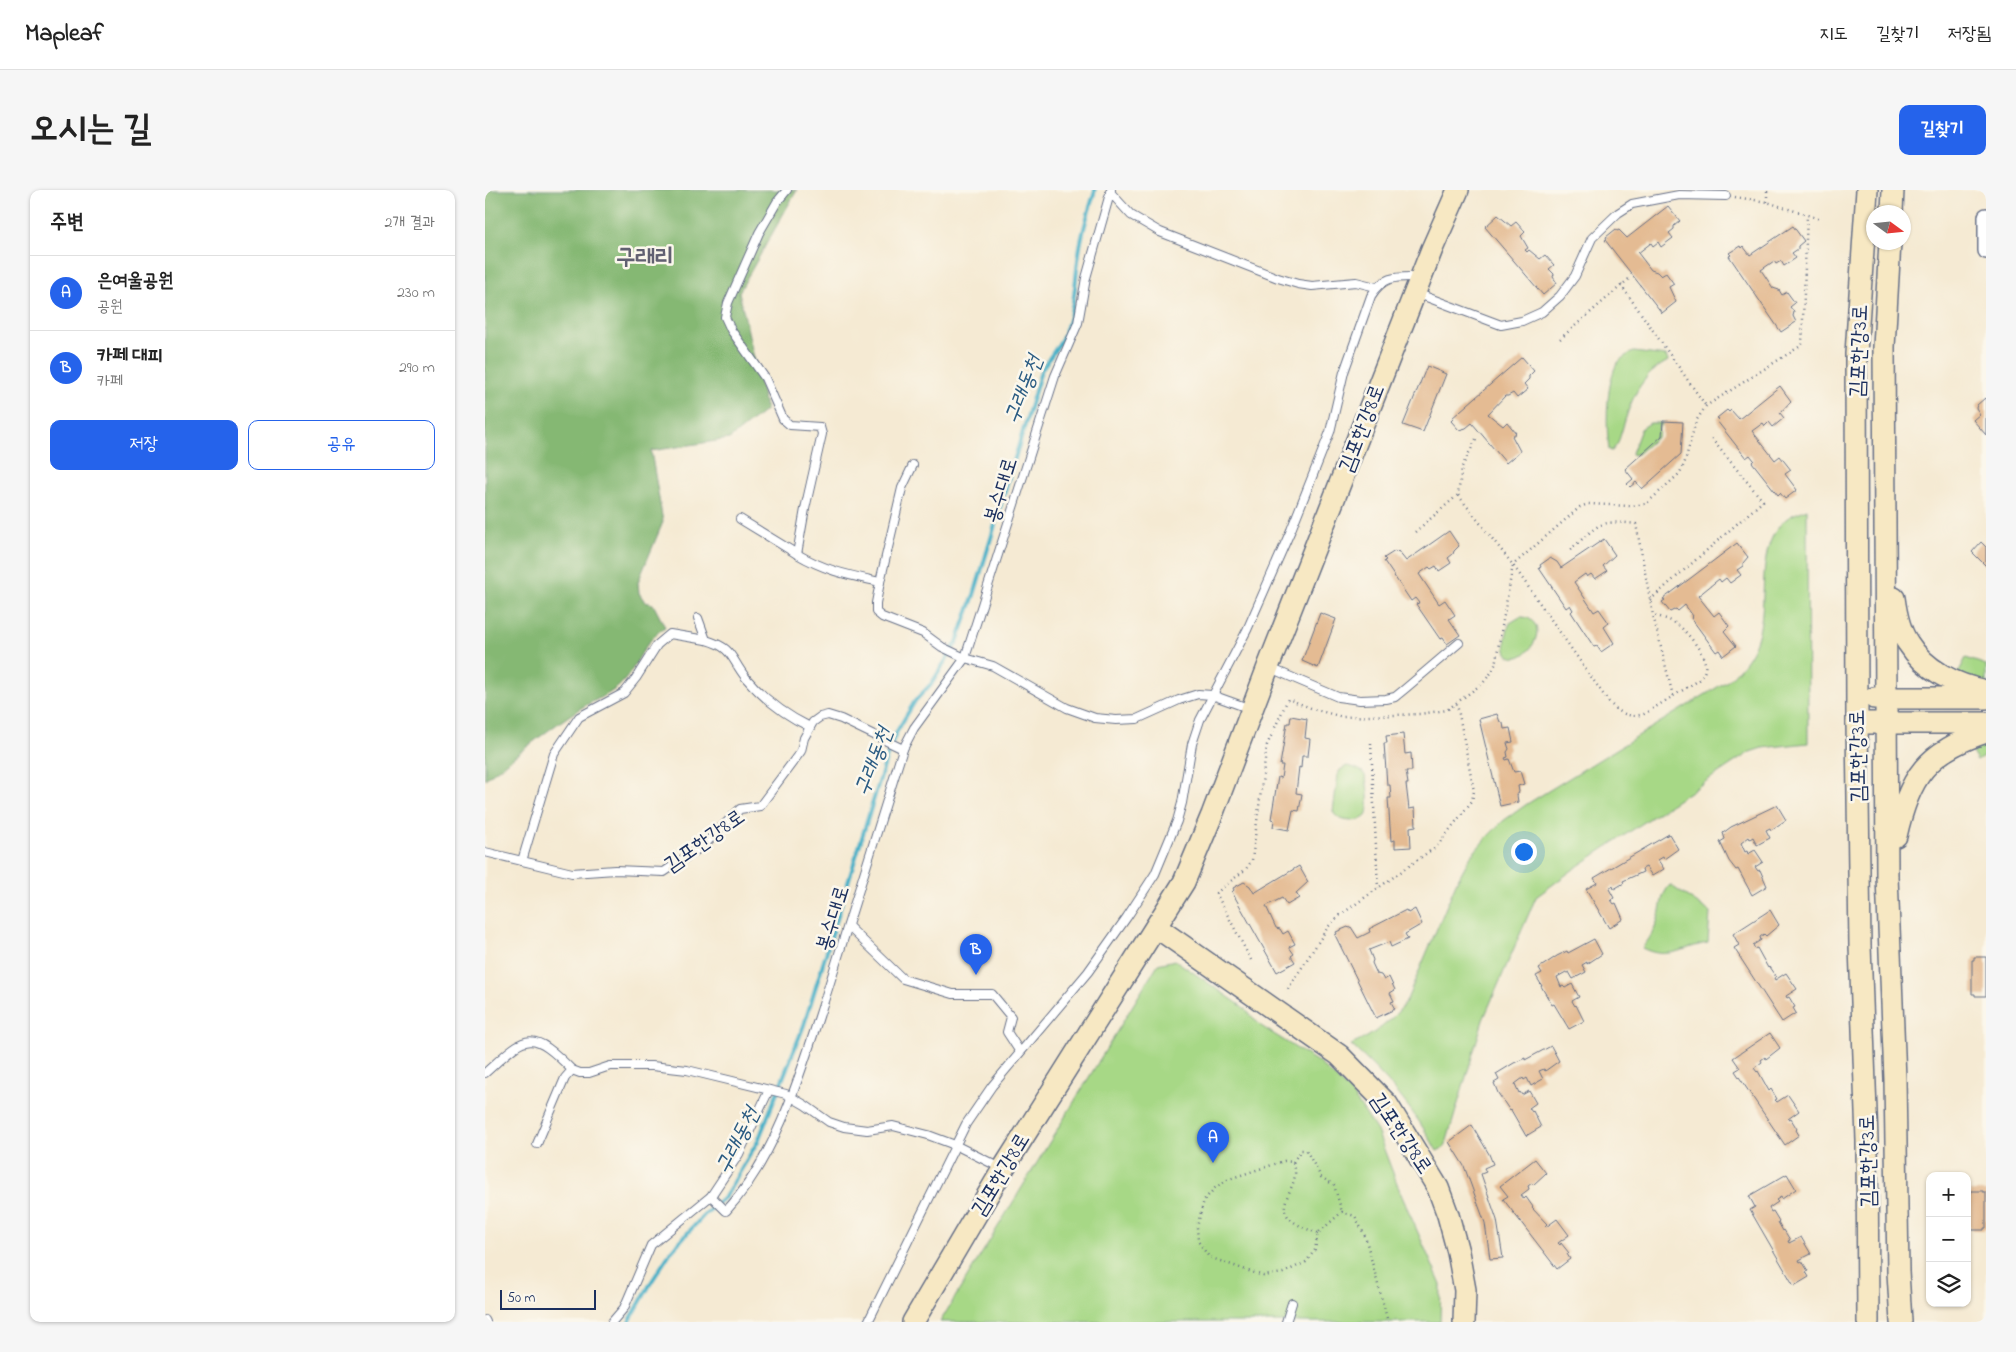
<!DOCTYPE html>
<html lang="ko">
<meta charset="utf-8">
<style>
:root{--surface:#fff;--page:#f6f6f6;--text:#222;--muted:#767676;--line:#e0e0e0;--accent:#2563eb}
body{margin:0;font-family:"Indie Flower","Poor Story",sans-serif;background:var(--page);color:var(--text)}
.controls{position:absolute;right:15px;bottom:15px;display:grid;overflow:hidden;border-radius:10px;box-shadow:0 1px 4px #0004}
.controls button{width:45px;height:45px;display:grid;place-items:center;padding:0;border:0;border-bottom:1px solid var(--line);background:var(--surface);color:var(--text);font:25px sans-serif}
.compass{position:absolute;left:1381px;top:15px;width:45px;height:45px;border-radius:50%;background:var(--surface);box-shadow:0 1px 4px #0004;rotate:105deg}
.scale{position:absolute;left:15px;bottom:12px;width:96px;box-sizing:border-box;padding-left:5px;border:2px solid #1b2f5e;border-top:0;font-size:14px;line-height:18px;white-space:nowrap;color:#1b2f5e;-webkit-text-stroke:4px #fbf7ec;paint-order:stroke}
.you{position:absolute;left:1038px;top:661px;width:18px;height:18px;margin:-12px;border:4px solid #fff;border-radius:50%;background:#1a73e8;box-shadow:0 0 0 8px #1a73e833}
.badge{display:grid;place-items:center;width:32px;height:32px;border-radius:50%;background:var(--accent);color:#fff;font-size:16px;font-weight:700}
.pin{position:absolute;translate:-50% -41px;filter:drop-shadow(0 1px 2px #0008)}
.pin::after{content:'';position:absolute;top:26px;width:18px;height:15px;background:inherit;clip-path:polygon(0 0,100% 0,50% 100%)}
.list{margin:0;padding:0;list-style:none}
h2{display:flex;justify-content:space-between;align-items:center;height:65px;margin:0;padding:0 20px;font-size:21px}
h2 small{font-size:16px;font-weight:400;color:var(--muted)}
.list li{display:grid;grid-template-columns:32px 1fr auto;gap:15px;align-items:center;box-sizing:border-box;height:75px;padding:0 20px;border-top:1px solid var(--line)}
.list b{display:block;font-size:19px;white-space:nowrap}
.list p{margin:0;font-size:16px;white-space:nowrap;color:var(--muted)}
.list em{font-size:16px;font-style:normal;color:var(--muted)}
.actions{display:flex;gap:10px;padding:15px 20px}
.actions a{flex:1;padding:11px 0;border:1px solid var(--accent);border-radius:10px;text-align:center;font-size:18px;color:var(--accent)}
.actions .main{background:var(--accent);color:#fff}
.icon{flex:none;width:28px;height:28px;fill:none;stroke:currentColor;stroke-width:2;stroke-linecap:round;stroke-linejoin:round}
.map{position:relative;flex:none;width:1501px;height:1132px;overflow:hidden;border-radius:10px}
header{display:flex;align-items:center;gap:30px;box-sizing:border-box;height:70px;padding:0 25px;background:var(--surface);border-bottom:1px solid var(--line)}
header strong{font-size:24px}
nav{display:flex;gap:28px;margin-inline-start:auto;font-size:18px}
.intro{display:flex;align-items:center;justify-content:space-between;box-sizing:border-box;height:120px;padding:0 30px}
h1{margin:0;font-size:35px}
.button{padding:12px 22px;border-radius:10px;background:var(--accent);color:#fff;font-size:18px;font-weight:700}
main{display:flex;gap:30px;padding:0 30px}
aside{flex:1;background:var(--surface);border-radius:10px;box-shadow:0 1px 4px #0004}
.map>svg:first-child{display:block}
</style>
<header>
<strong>Mapleaf</strong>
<nav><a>지도</a><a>길찾기</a><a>저장됨</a></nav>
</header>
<div class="intro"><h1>오시는 길</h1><a class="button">길찾기</a></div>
<main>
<aside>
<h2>주변<small>2개 결과</small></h2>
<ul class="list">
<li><span class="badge">A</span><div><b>은여울공원</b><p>공원</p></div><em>230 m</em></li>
<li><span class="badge">B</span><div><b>카페 대피</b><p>카페</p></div><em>290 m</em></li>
</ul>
<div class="actions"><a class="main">저장</a><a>공유</a></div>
</aside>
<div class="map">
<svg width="1501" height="1132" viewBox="0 0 1501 1132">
<rect width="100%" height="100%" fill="#fbf7ec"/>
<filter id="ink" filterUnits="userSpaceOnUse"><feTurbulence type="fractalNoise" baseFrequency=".02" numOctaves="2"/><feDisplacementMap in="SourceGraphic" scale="10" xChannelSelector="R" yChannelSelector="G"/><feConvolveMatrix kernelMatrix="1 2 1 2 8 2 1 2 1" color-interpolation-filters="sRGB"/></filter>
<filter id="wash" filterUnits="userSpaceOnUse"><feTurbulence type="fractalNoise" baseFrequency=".0096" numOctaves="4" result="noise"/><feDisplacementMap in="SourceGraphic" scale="20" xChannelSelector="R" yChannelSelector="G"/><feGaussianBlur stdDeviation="1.12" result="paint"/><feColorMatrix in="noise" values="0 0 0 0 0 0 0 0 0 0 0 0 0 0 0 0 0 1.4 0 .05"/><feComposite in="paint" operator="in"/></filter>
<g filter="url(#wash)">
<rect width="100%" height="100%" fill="#f5ead3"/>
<g fill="#a7d886" stroke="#618472">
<path d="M1149,162L1181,166L1183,171C1149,189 1144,219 1133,253L1127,261L1124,260C1121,237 1121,202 1129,180C1132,171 1140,165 1149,162Z"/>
<path d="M1165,233H1177V235H1174L1173,246L1152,264L1148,265L1147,263L1156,239Z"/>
<path d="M1322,319L1323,553L1277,558L1265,562L1093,676L1051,707L998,830L960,957L952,961C929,919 902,888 866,855C889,845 906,832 921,812L972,691L985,667L1002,647L1018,631L1042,614L1244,490C1256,478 1267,465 1272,449C1285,412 1268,357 1301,329C1307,324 1316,322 1322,319Z"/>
<path d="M1035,427C1041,427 1045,428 1049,433C1058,444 1044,465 1033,467C1014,471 1021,442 1025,433Z"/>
<path d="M1481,468L1501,475V495L1472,485Z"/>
<path d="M1501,547V565L1492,571L1483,556Z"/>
<path d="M862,576C867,577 876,579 879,584C883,589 885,621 881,626C873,634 851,632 848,621L853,584L855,580Z"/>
<path d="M1185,695L1225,722L1223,753C1198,757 1183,771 1157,758C1164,750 1170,740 1173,729C1177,716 1175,706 1185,695Z"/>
<path d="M690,770L758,817L776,836L833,872L865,901L892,941L916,1004L956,1095L955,1132H455L673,774Z"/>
</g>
<path fill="#85b873" stroke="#507468" d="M0,0H312L254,102L281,220L244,249L166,261L178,332L153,392L154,403L160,412L168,414L180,437C155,454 153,479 133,497C122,506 109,510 96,518C63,539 32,565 0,589Z"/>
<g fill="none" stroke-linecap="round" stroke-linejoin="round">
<path stroke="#49b1c8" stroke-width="4" d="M144,1132L167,1091L187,1060L220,1024L240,1007L273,951L319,835L403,563L411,543L430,511L447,493L472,452L489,405L556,181C564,167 574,157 580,142C590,118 590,89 594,63C597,41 604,21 610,0"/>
</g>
<g id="blocks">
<g fill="#e4bb93">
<path d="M1183,16L1195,31L1189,36V39L1184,43L1188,48L1176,57L1173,52L1168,56L1166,53L1153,63L1166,80L1172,82L1176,86L1181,83L1189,94L1184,97L1191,112L1177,123L1120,50L1122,49L1121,47L1131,39L1132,41L1134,40L1142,48Z"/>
<path d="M1013,25L1026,36L1031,32L1040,42L1036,46L1043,58L1040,60L1042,62L1044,60L1055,69L1060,65L1069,75L1064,79L1069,84L1068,87L1072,93L1058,105L1000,37Z"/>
<path d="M1308,36L1319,51L1313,56V59L1307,63L1311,68L1299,76L1296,71L1291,74L1289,71L1276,80L1288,98L1294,100L1297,105L1302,102L1310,113L1305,117L1309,122L1308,126L1311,132L1296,142L1244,66L1246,65L1244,63L1255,56L1256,58L1258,56L1265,65Z"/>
<path d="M1037,167L1049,181L1044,186V189L1039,194L1043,199L1032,208L1028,203L1023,206H1020L1003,224L1018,236L1022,232L1031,243L1027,246L1035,261L1021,273L987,233L981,238L974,240L966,231L968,229L967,228Z"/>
<path d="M942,176L961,184L938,242L918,235Z"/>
<path d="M1295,196L1306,211L1295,223L1299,228L1288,237L1284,232L1280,236L1278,233L1267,241L1290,270L1295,266L1306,280L1300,284L1312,300L1300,309L1295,303L1293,305L1267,272L1269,270L1265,265L1261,268L1232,231L1234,229L1232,228L1242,220L1244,222L1246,220L1254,229Z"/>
<path d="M1500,208L1501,210V245L1488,230L1495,224L1491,218L1492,215Z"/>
<path d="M1178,231L1198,232L1196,264L1157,299L1151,292L1145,297L1142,294L1148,289L1140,279L1177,246Z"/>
<path d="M964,341L974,356L969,361L968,364L963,368L966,373L954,381L951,376L946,379L944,377L934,384L954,414L960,410L970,425L964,429L975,445L962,454L958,448L955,449L931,414L934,413L930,408L926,411L899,371L901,370L899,368L910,361L911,363L913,361L921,371Z"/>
<path d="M1119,349L1130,365L1118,376L1122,381L1110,389L1106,384L1102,387L1100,384L1089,392L1109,422L1114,419L1124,433L1119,437L1129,453L1116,462L1112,456L1109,457L1086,422L1088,420L1085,415L1081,418L1054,378L1056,377L1055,375L1065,368L1072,372L1076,378Z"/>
<path d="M1496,352L1501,357V376L1487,362Z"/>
<path d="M1252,353L1263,367L1258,373V376L1252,380L1256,385L1245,393L1241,388L1236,392L1234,389L1213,406L1229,426L1234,422L1244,436L1239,441L1251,456L1238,466L1234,460L1231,462L1206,428L1208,426L1200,415L1193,421L1191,419L1185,422L1177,412L1180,410L1178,409Z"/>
<path d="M835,423L851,429L833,478L817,471Z"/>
<path d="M1012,524L1015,532L1018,533L1019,539L1025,538L1028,552L1022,553L1024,559L1022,562L1023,567L1020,568L1021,570L1024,569L1029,582L1035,581L1039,594L1033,596L1034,602L1032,605L1033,612L1015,616L994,529Z"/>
<path d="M806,526L822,529L820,548L825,549L823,566H817L816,578L814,577L811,603L817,604L814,621L808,620L804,640L788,637L789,630L786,629L793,587L796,588L798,575H795L802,533H805Z"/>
<path d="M918,544L920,564L926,563L927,581H921L923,594H921L924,619L930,618L931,636L925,637L926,657L910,658V650L906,651L903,608H906L905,595H902L899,553H902L901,546Z"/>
<path d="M1292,615L1301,630L1286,640L1285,638L1281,640L1285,648L1272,655L1268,647L1265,649L1264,647L1256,653L1260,662L1262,661L1263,664L1270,660L1278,672L1270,677L1273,681L1275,680L1282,696L1267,705L1253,679L1251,680L1244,671L1235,652L1240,649L1238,643L1246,637Z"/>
<path d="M1184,644L1193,659L1179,669L1178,667L1173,670L1179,679L1167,686L1161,677L1157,679L1158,682L1138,691L1139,693L1129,699L1128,696L1124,699L1129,708L1126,710L1129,714L1131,713L1138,729L1124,738L1101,699L1112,693L1109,688Z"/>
<path d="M814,676L823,692L811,703L814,708L802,715L797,708L781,716L791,738L795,739L798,744L803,741L810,754L804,757L809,764L806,766L810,772L792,782L747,702L749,700L748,698L759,692L765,696L769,703Z"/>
<path d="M930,719L937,734L920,744L923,749L906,757L904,752L884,760L888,770L887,773L892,784L896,785L899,790L904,787L910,800L905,803L909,811L906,812L910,819L891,828L850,745L852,744L851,742L863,737L864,738L866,737L873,748L885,742L884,739L921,720L923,723Z"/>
<path d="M1285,720L1294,735L1281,746L1279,744L1275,747L1276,750L1268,755L1270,759L1272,758L1283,778L1284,777L1291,787L1289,788L1290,790L1301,783L1312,799L1301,806L1302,808L1304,807L1310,817L1308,818L1311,823L1297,832L1249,758L1254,755L1248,744Z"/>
<path d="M1109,749L1117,764L1102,774V772L1097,775L1101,782L1088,789L1084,782L1082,783L1081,782L1072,787L1076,797L1078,796L1080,798L1087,794L1094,807L1087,811L1090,816L1091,815L1099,831L1084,839L1069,814L1067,815L1056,796H1057L1051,786L1057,783L1054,778L1072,766L1082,761L1083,763Z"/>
<path d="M1489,767H1501V806H1490V804H1487V770H1489Z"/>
<path d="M1285,843L1295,858L1281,869L1280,867L1276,870L1277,872L1269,878L1272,882L1273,881L1284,901L1286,899L1292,909L1290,910L1292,912L1303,905L1314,921L1303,929L1304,930L1306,929L1312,939L1311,940L1314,945L1300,955L1250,881L1255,878L1248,868Z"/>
<path d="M1066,856L1074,871L1060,881L1059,879L1054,881L1058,889L1046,896L1042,888L1039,890L1038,888L1030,894L1034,903L1035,902L1037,905L1044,901L1051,913L1044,918L1047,922L1048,921L1056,937L1041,946L1026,920L1025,921L1013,903L1009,893L1014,890L1011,884L1029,873L1040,868V870Z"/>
<path d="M987,935L1004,964L1008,974L999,978L1001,982L996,984L1012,1030L1018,1068L1005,1069L1000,1033L979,976L964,952Z"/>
<path d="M1050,969L1061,983L1048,995L1047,993L1043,996L1044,999L1036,1005L1039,1009L1041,1007L1048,1017L1047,1018L1062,1034L1060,1036L1061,1037L1072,1029L1084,1045L1073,1053L1075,1055L1076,1053L1084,1063L1082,1064L1085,1069L1072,1079L1018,1009L1023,1006L1015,996Z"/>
<path d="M1302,984L1311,999L1297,1009L1296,1007L1291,1010L1293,1012L1284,1018L1286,1022L1288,1021L1294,1031L1293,1032L1298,1041L1299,1040L1305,1050L1303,1051L1304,1053L1316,1047L1326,1064L1314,1070L1315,1072L1317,1071L1323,1081L1321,1082L1324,1087L1309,1096L1265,1020L1270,1017L1264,1006Z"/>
<path d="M1486,1001H1498V1002H1501V1038H1499V1040H1487L1486,1037H1484L1483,1004H1486Z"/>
</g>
</g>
</g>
<g filter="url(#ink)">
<use href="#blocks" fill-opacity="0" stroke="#677087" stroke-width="1"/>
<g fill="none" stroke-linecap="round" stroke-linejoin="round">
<defs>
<g id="lane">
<path d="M625,2L646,25L675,42L793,88L813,94L827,96L871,92L891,97"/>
<path d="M931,103L1016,135L1037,131L1057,122L1075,106L1090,86L1107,48L1133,23L1147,14L1194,5L1241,6"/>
<path d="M255,329L312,364L320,319L337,244L335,237L305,235L298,229L280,188L246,140L240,127L243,113L274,43L292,12L302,0"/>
<path d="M312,364C341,381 363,385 395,392L391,413V422L397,427L438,443L457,457L480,468L570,186L593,133L601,88L626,0"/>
<path d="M395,392L417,298L428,275"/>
<path d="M213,428L221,450C249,458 245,468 261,488C279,509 300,525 325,537"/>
<path d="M785,478L853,507L875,510L901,509L910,507L921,498L974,453"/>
<path d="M0,662L87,683L130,680L179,682L219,655L255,619L275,616L316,561L319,548L328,532L335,527L343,525L356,529L418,559"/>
<path d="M37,671L69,564L94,527L139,503L151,488L172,455L185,444L221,450"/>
<path d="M363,736L418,789L468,804H507L526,827L522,842L535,862"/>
<path d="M0,883C41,846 45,837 87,880"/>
<path d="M52,954L80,888L87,880L95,883H104L125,876H167L202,880L301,904L320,915L344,932L359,937L382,940L408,936L443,945L470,955L516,978"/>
<path d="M226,1006L241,1021C294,964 318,875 342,802C368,721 393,640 418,559L429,538L480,468L508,476L582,518L610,528L631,530L652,529L694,510L713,504L727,505L763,518"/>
<path d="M0,1130L1,1132"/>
<path d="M127,1132L139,1118L166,1055L226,1006L254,964L284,900"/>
<path d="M383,1132L481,934L507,896L603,782L642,727L670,684L692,631L697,613L707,554L715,530L762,440L806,340L845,242L859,182L886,106C899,85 911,87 933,87"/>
<path d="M801,1132L807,1113"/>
</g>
<path id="street" d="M1501,26V61"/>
<g id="secondary">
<path d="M1382,0L1371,164L1372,533L1375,756L1382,950L1383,1132"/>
<path d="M1407,22L1408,0"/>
<path d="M1405,52L1399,157L1402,686L1410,889L1413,1082L1416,1132"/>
<path d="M1409,408C1411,423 1414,440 1423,453C1440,480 1470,495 1501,501"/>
<path d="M1389,508H1501"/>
<path d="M1372,533H1501"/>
<path d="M1411,646C1424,587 1442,561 1501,542"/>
<path d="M671,737L854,865L902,914L953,998L963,1025L973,1062L980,1100L979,1132"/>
<path d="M428,1132L518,979L699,692L727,625L783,477L947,59L973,0"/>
</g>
</defs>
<use href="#lane" stroke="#677087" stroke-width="10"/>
<use href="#street" stroke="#677087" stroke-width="18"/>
<use href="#secondary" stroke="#677087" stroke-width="24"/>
<g stroke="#677087" stroke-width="2.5" stroke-dasharray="1 4" stroke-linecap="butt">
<path d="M1250,7L1282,12L1335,29"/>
<path d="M1282,12V0"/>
<path d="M1136,95L1221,216"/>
<path d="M1075,149L1145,88"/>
<path d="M991,249L977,277L973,305L1028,375L1123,511C1133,522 1143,529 1159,524L1216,489C1219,484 1221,479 1220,474C1219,462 1200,439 1190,433C1183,429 1175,427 1168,425"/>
<path d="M930,342L973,305"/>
<path d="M1085,360C1114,335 1112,329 1151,334L1168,425L1188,506"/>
<path d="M1165,410L1278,311L1225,247"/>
<path d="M886,553L893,698"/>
<path d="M766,770L731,703L761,679L767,670L782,555L803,509L831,520L858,527L935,524L962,520L998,493L1006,483L1010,475L1028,375L1095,317L1103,314L1146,316L1161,314L1194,284L1199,275L1211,231L1221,216L1317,155L1322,25"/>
<path d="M803,799L843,737L854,726L952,656L987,611L989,601L972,514"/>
<path d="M808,972L816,960H821L836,987L849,995L857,1022"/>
<path d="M833,1043C768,1022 821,1001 808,972L799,971L744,989L730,998L719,1010L712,1037L713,1051L724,1067L778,1086L798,1083L821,1072L830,1060L833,1043L857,1022L870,1026L880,1046L903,1132"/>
</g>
<use href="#lane" stroke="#fff" stroke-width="8"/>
<use href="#street" stroke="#fff" stroke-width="15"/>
<use href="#secondary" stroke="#f7e8c3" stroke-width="21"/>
</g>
</g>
<g text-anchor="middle" stroke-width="5" stroke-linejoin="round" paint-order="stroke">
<g font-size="21" fill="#1b2f5e" stroke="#fbf7ec">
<text transform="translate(1373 161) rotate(-88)" y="7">김포한강3로</text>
<text transform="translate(876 238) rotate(-69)" y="7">김포한강8로</text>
<text transform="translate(515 300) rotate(-73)" y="7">봉수대로</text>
<text transform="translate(1372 566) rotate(-91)" y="7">김포한강3로</text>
<text transform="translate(219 650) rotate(-35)" y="7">김포한강8로</text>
<text transform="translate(347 728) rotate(-73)" y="7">봉수대로</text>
<text transform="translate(917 943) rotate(56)" y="7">김포한강8로</text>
<text transform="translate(1382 971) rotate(-91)" y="7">김포한강3로</text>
<text transform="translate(515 984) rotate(-59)" y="7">김포한강8로</text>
</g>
<g font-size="22" font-style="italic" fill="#2b5c83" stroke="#fbf7ec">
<text transform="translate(537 199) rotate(-69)" y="8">구래동천</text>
<text transform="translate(387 571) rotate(-69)" y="8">구래동천</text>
<text transform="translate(251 950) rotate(-63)" y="8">구래동천</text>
</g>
<g font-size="24" font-weight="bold" fill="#616071" stroke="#fbf7ec">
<text x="160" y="74">구래리</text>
</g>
</g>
</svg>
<div class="controls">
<button>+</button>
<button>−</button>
<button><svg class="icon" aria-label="layers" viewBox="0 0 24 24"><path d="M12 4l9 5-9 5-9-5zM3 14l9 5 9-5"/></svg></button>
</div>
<svg class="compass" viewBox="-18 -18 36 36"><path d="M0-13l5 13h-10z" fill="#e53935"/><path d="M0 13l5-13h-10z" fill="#767676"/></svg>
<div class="scale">50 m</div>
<div class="you"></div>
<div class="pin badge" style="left:728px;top:973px">A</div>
<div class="pin badge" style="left:491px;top:785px">B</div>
</div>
</main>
